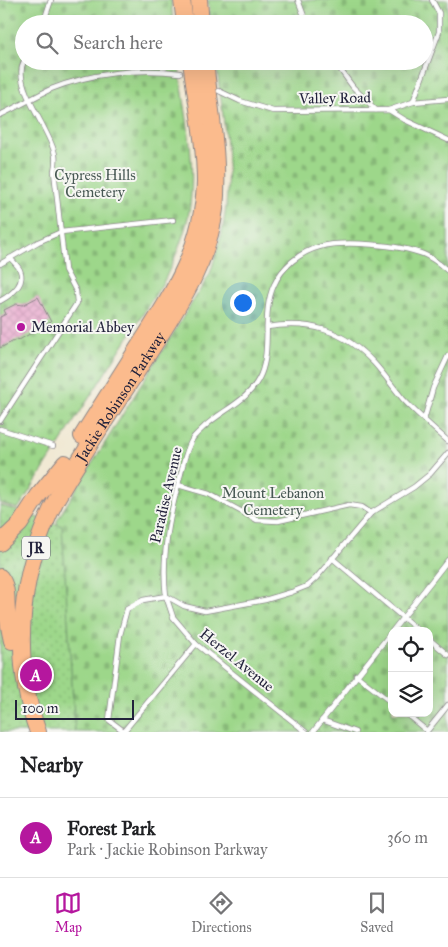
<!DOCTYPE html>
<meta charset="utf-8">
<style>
:root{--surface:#fff;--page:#f6f6f6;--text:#202124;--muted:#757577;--line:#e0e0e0;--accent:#b5179e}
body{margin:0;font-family:"IM FELL Great Primer",serif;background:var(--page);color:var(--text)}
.controls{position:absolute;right:15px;bottom:15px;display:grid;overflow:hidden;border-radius:10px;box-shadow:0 5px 20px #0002}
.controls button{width:45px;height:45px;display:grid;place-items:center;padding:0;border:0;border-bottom:1px solid var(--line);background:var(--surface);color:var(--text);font:25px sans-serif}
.scale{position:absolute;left:15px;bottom:12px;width:119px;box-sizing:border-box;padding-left:5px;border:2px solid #22223b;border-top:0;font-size:14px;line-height:18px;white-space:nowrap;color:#22223b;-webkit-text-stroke:4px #f6f6f2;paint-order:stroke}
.you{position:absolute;left:242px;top:302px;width:18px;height:18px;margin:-12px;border:4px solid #fff;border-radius:50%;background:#1a73e8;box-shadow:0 0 0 8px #1a73e833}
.badge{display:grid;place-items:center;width:32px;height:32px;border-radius:50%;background:var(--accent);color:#fff;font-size:16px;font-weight:700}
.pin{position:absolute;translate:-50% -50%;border:2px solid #fff;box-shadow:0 1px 5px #0006}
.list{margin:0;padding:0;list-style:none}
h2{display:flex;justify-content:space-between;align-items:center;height:65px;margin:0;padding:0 20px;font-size:21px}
h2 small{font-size:16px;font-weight:400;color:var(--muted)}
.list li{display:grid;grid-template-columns:32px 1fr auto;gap:15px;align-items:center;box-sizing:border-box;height:80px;padding:0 20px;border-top:1px solid var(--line)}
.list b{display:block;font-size:19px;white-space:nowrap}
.list p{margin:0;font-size:16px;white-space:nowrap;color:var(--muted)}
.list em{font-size:16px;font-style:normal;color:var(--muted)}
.icon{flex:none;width:28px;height:28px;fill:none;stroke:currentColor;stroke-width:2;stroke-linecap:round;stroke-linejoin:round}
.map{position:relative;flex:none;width:448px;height:732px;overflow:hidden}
.search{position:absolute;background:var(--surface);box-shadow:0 5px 20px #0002;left:15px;right:15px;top:15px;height:55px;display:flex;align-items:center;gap:12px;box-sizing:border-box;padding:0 18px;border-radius:28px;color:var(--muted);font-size:19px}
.sheet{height:145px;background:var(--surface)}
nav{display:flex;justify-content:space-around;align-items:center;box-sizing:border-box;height:70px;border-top:1px solid var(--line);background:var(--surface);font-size:14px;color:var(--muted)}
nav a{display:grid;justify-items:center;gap:2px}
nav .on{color:var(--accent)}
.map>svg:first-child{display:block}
</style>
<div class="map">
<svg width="448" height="732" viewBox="0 0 448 732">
<defs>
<pattern id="cemetery-stones" width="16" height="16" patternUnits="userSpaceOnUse" patternTransform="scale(1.25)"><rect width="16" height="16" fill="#9dd78a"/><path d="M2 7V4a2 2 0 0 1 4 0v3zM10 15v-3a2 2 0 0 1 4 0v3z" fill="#87b878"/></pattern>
<pattern id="park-dots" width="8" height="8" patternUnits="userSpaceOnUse" patternTransform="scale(1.25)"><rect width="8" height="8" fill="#9dd78a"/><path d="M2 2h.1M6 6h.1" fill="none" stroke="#87b878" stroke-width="1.8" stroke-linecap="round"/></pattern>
<pattern id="building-cross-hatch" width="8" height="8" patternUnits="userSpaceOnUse" patternTransform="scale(1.25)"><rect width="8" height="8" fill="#e9aace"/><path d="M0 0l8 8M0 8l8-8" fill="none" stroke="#c892b2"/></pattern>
</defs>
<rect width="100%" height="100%" fill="#f6f6f2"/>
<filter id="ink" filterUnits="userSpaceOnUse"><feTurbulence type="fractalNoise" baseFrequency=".02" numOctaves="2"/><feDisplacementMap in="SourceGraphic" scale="10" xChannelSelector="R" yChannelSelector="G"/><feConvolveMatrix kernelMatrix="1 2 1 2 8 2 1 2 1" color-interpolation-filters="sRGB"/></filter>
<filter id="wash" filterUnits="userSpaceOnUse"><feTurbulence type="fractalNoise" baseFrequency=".0096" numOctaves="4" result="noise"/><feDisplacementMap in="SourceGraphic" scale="20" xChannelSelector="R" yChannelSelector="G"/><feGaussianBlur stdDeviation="1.12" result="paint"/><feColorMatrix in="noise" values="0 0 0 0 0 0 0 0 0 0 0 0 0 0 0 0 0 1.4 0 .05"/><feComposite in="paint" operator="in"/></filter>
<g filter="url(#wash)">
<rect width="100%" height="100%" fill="#f1e9d4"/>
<g fill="url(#cemetery-stones)" stroke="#607c62" fill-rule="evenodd">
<path d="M0,0H171L173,24H24V61H178C185,110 198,168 188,217C183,240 174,260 164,281L18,509L0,503Z"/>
<path d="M208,0H448V732H75L57,520L210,274C216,254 222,235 225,214C232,164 222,111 216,61H424V24H211ZM392,631H429V713H392Z"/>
</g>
<path fill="url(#park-dots)" stroke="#607c62" d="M0,505L62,526L75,732H0Z"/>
<g id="blocks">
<path fill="url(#building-cross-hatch)" d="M38,297L51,322L19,340L18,339L0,348V317L6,314L4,310L16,304L23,305Z"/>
</g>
</g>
<g filter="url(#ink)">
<use href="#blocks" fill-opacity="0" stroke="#8a8688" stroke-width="1"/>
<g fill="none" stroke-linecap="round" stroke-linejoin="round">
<defs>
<g id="service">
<path d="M298,0L307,24"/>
<path d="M43,24L51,0"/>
<path d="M334,61L353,87L376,110"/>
<path d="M219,91L240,101L273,111L389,110L405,120L448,140"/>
<path d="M413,102L439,32V13L432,0"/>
<path d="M389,110L413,102L448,99"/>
<path d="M0,115C17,107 34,97 51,89C91,73 138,68 180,73"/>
<path d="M0,264L38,242L61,232L173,220"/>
<path d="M448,271C441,265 433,258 423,254C400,245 343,240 319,247C300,252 282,267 274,285C261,313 272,347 261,374C250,401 223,409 204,427C200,431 196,434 193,438C186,449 184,461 181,473C170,514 161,555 166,596L184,606L205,611L265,600L292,592L307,586L316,578L371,513L414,487L430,474L448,453"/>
<path d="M0,301C11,295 26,285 20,270C18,266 13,261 10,258"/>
<path d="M267,327C310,320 343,330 374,363C384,374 393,387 403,399C417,414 432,427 448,441"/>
<path d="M424,420L433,388L448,356"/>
<path d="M0,421L77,303L76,291L65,270L54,171C55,166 56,161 55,155C51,130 11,85 24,61"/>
<path d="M0,429L53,446"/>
<path d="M178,485L209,494L257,520L278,521L349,505L362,507L371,513"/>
<path d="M332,558L419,631"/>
<path d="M429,639L448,655"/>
<path d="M356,675L392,703"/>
<path d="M405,713L427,731L448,705"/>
<path d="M322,720L355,732"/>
<path d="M124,731L196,644"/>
<path d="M125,732L109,720L120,635L127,609L143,600L166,596L173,617L196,644L306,732"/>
<path d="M313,732L448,560"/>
</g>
<g id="motorway">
<path d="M182,0L185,24"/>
<path d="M199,0L201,24"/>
<path d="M82,436C101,406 120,376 139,346C173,293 203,248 205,182C205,142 196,101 191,61"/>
<path d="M0,543L20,524L38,496L65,463"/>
<path d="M0,577C8,587 6,599 7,612C8,622 10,632 12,641"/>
<path id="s1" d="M38,732C10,656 20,569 57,498C85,449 117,403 147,356C176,310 208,265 215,209C220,160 210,110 205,61"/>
</g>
</defs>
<use href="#service" stroke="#8a8688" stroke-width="6"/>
<use href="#motorway" stroke="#8a8688" stroke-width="18"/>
<use href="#service" stroke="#fff" stroke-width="4.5"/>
<use href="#motorway" stroke="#fbbb8d" stroke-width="16"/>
</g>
</g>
<circle fill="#b5179e" stroke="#f6f6f2" stroke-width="2" cx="21" cy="327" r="5"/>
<g text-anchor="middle" stroke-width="4" stroke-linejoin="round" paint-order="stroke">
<rect fill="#f6f6f2" stroke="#626272" stroke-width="1" x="22" y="536.5" width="28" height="23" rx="4"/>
<g font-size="14" font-weight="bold" fill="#22223b">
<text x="36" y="553">JR</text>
</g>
<g font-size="15" fill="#22223b" stroke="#f6f6f2">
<text transform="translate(335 98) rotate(-1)" y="5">Valley Road</text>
<text dy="5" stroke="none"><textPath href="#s1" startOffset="361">Jackie Robinson Parkway</textPath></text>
<text transform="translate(166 495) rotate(-77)" y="5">Paradise Avenue</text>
<text transform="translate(237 660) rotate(39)" y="5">Herzel Avenue</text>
</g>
<g font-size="15" fill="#475853" stroke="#f6f6f2">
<text x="95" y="180">Cypress Hills<tspan x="95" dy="17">Cemetery</tspan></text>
<text x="273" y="498">Mount Lebanon<tspan x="273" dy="17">Cemetery</tspan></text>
</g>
<g font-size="15" fill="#22223b" stroke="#f6f6f2" text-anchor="start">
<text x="31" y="332">Memorial Abbey</text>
</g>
</g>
</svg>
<div class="controls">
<button><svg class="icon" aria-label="locate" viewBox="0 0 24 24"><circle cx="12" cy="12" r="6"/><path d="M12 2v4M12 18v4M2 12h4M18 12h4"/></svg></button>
<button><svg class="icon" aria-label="layers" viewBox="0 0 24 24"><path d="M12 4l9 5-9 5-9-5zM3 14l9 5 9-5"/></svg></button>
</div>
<div class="scale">100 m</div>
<div class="you"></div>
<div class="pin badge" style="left:36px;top:675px">A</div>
<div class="search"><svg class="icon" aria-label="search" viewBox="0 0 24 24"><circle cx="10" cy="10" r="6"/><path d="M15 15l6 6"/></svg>Search here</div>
</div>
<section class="sheet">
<h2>Nearby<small></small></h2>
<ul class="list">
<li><span class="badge">A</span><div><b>Forest Park</b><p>Park · Jackie Robinson Parkway</p></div><em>360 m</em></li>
</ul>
</section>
<nav>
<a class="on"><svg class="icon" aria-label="map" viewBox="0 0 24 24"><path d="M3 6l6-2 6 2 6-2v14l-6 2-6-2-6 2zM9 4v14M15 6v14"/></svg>Map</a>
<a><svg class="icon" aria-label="directions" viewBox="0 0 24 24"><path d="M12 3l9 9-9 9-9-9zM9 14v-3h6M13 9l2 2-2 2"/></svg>Directions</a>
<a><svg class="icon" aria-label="saved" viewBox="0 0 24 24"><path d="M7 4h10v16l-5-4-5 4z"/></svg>Saved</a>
</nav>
